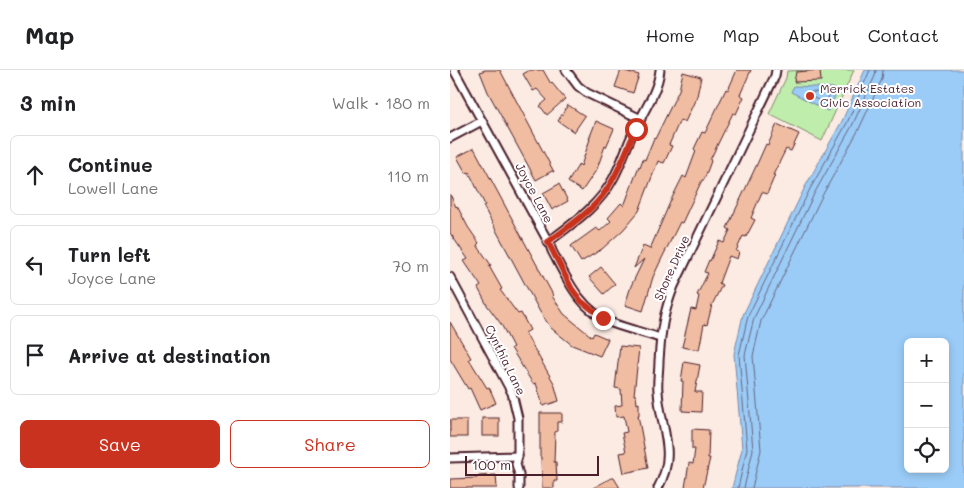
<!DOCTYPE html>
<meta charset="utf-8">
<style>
:root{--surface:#fff;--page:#f6f6f6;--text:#202124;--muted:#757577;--line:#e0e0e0;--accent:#c8321e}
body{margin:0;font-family:Mali,sans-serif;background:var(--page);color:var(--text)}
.controls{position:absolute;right:15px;bottom:15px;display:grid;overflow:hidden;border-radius:8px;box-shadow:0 2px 8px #0003}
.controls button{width:45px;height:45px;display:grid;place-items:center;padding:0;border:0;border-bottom:1px solid var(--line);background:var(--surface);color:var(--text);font:25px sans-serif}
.scale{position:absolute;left:15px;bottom:12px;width:134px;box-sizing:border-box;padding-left:5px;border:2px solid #4a1f2b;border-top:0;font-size:14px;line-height:18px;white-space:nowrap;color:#4a1f2b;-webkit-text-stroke:4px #fff;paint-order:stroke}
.stop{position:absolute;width:15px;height:15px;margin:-11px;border:4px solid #c8321e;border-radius:50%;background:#fff}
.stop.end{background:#c8321e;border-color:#fff;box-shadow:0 1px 5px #0008}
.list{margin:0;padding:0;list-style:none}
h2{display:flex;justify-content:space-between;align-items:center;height:65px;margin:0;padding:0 20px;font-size:21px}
h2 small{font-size:16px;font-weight:400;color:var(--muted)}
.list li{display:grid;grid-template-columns:32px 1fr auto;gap:15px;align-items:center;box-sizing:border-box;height:80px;margin:0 10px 10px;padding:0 10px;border:1px solid var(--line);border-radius:8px}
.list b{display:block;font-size:19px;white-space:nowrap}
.list p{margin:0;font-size:16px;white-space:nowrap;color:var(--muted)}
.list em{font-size:16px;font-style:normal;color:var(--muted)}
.actions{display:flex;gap:10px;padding:15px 20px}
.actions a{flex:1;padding:11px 0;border:1px solid var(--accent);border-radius:8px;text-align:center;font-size:18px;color:var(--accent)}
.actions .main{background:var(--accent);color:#fff}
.icon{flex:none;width:28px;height:28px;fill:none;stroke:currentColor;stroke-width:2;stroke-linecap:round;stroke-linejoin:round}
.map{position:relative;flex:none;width:514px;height:418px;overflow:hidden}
header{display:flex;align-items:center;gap:30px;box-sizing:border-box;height:70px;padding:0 25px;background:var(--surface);border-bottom:1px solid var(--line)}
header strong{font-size:24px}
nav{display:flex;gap:28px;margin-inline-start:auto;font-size:18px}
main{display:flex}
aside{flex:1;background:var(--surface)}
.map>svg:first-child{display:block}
</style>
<header>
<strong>Map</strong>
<nav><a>Home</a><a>Map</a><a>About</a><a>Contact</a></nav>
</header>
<main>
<aside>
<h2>3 min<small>Walk · 180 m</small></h2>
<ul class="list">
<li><svg class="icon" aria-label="ahead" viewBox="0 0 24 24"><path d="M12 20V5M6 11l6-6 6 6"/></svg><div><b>Continue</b><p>Lowell Lane</p></div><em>110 m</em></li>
<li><svg class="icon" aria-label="left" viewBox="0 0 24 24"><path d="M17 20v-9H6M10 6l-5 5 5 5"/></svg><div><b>Turn left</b><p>Joyce Lane</p></div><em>70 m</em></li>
<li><svg class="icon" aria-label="arrive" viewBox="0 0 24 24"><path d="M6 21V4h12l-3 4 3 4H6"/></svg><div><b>Arrive at destination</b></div></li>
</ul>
<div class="actions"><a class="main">Save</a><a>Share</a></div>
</aside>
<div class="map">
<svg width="514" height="418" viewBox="0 0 514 418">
<rect width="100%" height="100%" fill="#fbebe3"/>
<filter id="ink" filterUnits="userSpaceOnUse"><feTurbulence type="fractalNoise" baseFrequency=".02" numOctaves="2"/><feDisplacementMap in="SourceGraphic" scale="10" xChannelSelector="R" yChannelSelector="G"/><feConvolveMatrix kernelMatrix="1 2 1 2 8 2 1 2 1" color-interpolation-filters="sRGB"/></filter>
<g filter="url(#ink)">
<path fill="#bfedac" stroke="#84866c" d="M357,0H404L372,71L319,44L336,8L337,1Z"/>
<g fill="#9accf7" stroke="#7a87a5" fill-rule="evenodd">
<path d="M415,0H514V418H282L292,379L284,284L293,245L355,117L392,51ZM458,272H495V399H458Z"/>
<path d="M344,16L383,18L386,20V24L378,41L341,22Z"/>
</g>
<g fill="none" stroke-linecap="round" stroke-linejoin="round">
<g stroke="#6a647d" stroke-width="1">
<path d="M362,22L378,23L379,26L376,32L374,33L360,26L359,23Z"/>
<path d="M288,418L297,379L289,285L298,246L360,119L397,53L420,0"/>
<path d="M294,418L303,380L295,285L304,248L365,122L402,56L425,6L426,0"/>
<path d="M302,418L311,380L303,286L311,251L372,126L409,59L432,9L433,0"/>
</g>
</g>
<g fill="#f1bda2" stroke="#4a1f2b">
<path d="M35,0H50L104,102L102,101L86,110L38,22L30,2Z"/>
<path d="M80,0H93L101,14L102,13L115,29L97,45L90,36L97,30L87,19L83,21L73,4Z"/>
<path d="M171,0L189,5L183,23L165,17Z"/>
<path d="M287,0H301L290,25L294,27L286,44L283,43L260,90L261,91L254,110H252L232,153L230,152L211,190L203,207L193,241L175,235L181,216L194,189L184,198L193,176L200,179L221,130L233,106L236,108L246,81L244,79L252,62L255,63L276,19L278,20Z"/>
<path d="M370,0L371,11L344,12L346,2Z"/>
<path d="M233,2L251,7L247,26L235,52L230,50L219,75L222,76L214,93L208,91L189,141L173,160L152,179L131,192L121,176L146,158L150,161L161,151L158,148L171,133L174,136L189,96L190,97L193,89L195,90L204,68L205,69L229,20Z"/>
<path d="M118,35L135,46L124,62L108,51Z"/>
<path d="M146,51L164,59L156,77L155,76L147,99L132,121L118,112L129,94L131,96L140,69H139Z"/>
<path d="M327,54L349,64L341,81L336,79L323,105H325L317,124L312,122L301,148L305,150L296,167L293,166L286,181L289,182L287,189L279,186L269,213L272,215L262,235L257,255L254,254L249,280L232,277L241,239L246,240L249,226L247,225L258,203L254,202L259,190L260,191L269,171L274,173L280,160L277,158L308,92L316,74L318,75Z"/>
<path d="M24,78L103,225L102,226L114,244L142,267L144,263L158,269L150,286L122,275L101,258L90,242L33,136L35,135L19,102L16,103L7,87Z"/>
<path d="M109,114L118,131L102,140L93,123Z"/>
<path d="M0,124L6,137L7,136L18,157L29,173L27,175L41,195L39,196L52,219L50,220L68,244L71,243L80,260L75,263L104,313L109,331L93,336L86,313L83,314L61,278L63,277L51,254L37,235L28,218L31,216L14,191L18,189L0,163Z"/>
<path d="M151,197L165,214L154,224L139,207Z"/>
<path d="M0,252L21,288L19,289L37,318L39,317L46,333L30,340L20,318L18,319L0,289Z"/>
<path d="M170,276L189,278L184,325H186L187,334L189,333V345H188L198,398L174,403L170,383L176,382L172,363L177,362L174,346L166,347L165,336L172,335L171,319L165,318Z"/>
<path d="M234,292L250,295L245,322H252L251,342L232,341L233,311H231Z"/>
<path d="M90,343H112V352H107V361L105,362L104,392H106L107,411H104V418H92L91,387H90Z"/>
<rect x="32" y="348" width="17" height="18"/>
<rect x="0" y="350" width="17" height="17"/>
<path d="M242,359L259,360L258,388H260L253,418H235L239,393L243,394L245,379H242Z"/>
<path d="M46,405L47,418H0V409L27,408V406Z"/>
<path d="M161,408H164L170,418H143Z"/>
</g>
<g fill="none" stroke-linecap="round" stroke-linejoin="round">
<defs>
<g id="minor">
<path d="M4,0L100,175L102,181C117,209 130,240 162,253C178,259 195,263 210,268"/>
<path d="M116,0L128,16L137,23L191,49"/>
<path d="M0,68L32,51"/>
<path d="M98,172C122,154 148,137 163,109C173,91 178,70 188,53C197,36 208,19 210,0"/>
<path d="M0,207L62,323L68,348V386L66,394L69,405V418"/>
<path d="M0,388L68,386"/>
<path d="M208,418C228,382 210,358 208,321C207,311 209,301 209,291C211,261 213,244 224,216L325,6L326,0"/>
</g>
</defs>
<use href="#minor" stroke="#4a1f2b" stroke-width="11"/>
<use href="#minor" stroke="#fff" stroke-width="7"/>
</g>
</g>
<g fill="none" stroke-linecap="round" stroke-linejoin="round" filter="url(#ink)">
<path stroke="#c8321e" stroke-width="6" d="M153,248L131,231L122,219L98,172C115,159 134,147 148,131C166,110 175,83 186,59"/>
</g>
<circle fill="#c8321e" stroke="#fff" stroke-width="2" cx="360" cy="26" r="5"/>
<g text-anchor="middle" stroke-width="4" stroke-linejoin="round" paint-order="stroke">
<g font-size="12" fill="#4a1f2b" stroke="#fff" text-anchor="start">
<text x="370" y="23">Merrick Estates<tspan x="370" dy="14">Civic Association</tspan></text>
</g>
<g font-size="12" fill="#4a1f2b" stroke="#fff">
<text transform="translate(84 123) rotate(62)" y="4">Joyce Lane</text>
<text transform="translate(222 198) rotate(-66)" y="4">Shore Drive</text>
<text transform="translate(55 290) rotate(64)" y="4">Cynthia Lane</text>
</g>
</g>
</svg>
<div class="controls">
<button>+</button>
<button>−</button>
<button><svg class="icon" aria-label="locate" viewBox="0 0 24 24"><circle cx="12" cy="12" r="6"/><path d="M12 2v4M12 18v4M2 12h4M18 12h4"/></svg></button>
</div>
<div class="scale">100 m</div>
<div class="stop" style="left:186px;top:59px"></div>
<div class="stop end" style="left:153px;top:248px"></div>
</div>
</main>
